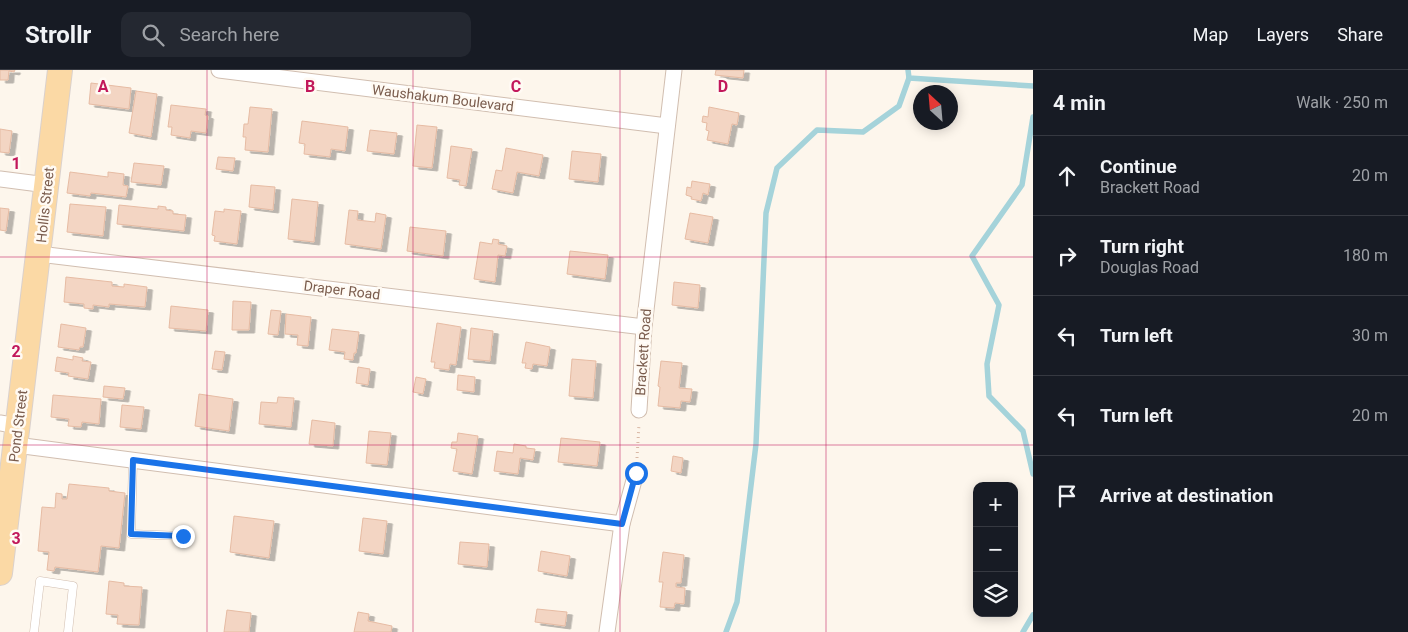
<!DOCTYPE html>
<meta charset="utf-8">
<style>
:root{--surface:#171b24;--page:#242831;--text:#f1f3f6;--muted:#9ea1a6;--line:#363941}
body{margin:0;font-family:Roboto,sans-serif;background:var(--page);color:var(--text)}
.controls{position:absolute;right:15px;bottom:15px;display:grid;overflow:hidden;border-radius:10px;box-shadow:0 2px 12px #0003}
.controls button{width:45px;height:45px;display:grid;place-items:center;padding:0;border:0;border-bottom:1px solid var(--line);background:var(--surface);color:var(--text);font:25px sans-serif}
.compass{position:absolute;left:913px;top:15px;width:45px;height:45px;border-radius:50%;background:var(--surface);box-shadow:0 2px 12px #0003;rotate:334deg}
.stop{position:absolute;width:15px;height:15px;margin:-11px;border:4px solid #1a73e8;border-radius:50%;background:#fff}
.stop.end{background:#1a73e8;border-color:#fff;box-shadow:0 1px 5px #0008}
.list{margin:0;padding:0;list-style:none}
h2{display:flex;justify-content:space-between;align-items:center;height:65px;margin:0;padding:0 20px;font-size:21px}
h2 small{font-size:16px;font-weight:400;color:var(--muted)}
.list li{display:grid;grid-template-columns:32px 1fr auto;gap:15px;align-items:center;box-sizing:border-box;height:80px;padding:0 20px;border-top:1px solid var(--line)}
.list b{display:block;font-size:19px;white-space:nowrap}
.list p{margin:0;font-size:16px;white-space:nowrap;color:var(--muted)}
.list em{font-size:16px;font-style:normal;color:var(--muted)}
.icon{flex:none;width:28px;height:28px;fill:none;stroke:currentColor;stroke-width:2;stroke-linecap:round;stroke-linejoin:round}
.map{position:relative;flex:none;width:1033px;height:562px;overflow:hidden}
header{display:flex;align-items:center;gap:30px;box-sizing:border-box;height:70px;padding:0 25px;background:var(--surface);border-bottom:1px solid var(--line)}
header strong{font-size:24px}
nav{display:flex;gap:28px;margin-inline-start:auto;font-size:18px}
.search{width:350px;height:45px;background:var(--page);display:flex;align-items:center;gap:12px;box-sizing:border-box;padding:0 18px;border-radius:10px;color:var(--muted);font-size:19px}
main{display:flex}
aside{flex:1;background:var(--surface)}
.map>svg:first-child{display:block}
</style>
<header>
<strong>Strollr</strong>
<div class="search"><svg class="icon" aria-label="search" viewBox="0 0 24 24"><circle cx="10" cy="10" r="6"/><path d="M15 15l6 6"/></svg>Search here</div>
<nav><a>Map</a><a>Layers</a><a>Share</a></nav>
</header>
<main>
<div class="map">
<svg width="1033" height="562" viewBox="0 0 1033 562">
<defs>
<filter id="shadow"><feDropShadow dx="5.5" dy="3" stdDeviation="0" flood-color="#0004"/></filter>
</defs>
<rect width="100%" height="100%" fill="#fdf6ec"/>
<g fill="none" stroke-linecap="round" stroke-linejoin="round">
<g stroke="#a5d3da" stroke-width="5.5">
<path d="M908,0L909,8L1033,16"/>
<path d="M1033,47L1022,115L972,186L999,235L987,294L989,326L1023,361L1033,404"/>
<path d="M726,562L737,532L756,374L766,143L777,98L817,60L863,62L899,36L909,8"/>
<path d="M1023,562L1033,545"/>
</g>
</g>
<g fill="#f3d5c3" stroke="#e6bba3" filter="url(#shadow)">
<path d="M0,0H15L14,2L9,1L8,10H0Z"/>
<path d="M716,0H744L743,8L715,5Z"/>
<path d="M91,13L131,18L129,39L89,34Z"/>
<path d="M136,21L157,24L151,67L129,63Z"/>
<path d="M171,35L206,39L205,45L208,46L206,63L191,61L190,68L171,65L172,57H168Z"/>
<path d="M250,37L272,39L268,82L245,80L246,67H243L244,54H248Z"/>
<path d="M709,37L739,43L737,55L732,54L728,74L707,70L709,61L706,60L707,53L702,52L703,46L708,47Z"/>
<path d="M302,51L348,57L345,81L331,79L330,87L304,84L305,74L299,73Z"/>
<path d="M417,55L437,57L432,98L413,96Z"/>
<path d="M0,59L12,61L9,83L0,82Z"/>
<path d="M370,60L397,63L394,84L367,81Z"/>
<path d="M451,76L472,79L466,116L459,115L460,110L447,108Z"/>
<path d="M506,78L543,85L539,106L517,102L513,123L492,119L496,100L502,101Z"/>
<path d="M572,81L601,84L598,112L569,109Z"/>
<path d="M218,87L235,88L233,101L216,99Z"/>
<path d="M134,93L164,96L161,115L131,112Z"/>
<path d="M70,102L108,107V102L124,104L123,115L128,116L126,127L91,123L90,126L67,123Z"/>
<path d="M692,111L710,114L708,125L703,123L701,131L691,129L692,127L686,125L687,117L691,118Z"/>
<path d="M251,115L275,117L273,140L249,137Z"/>
<path d="M292,129L318,132L314,172L288,169Z"/>
<path d="M70,134L106,137L103,166L67,162Z"/>
<path d="M119,135L158,139V136L166,137V140L173,141V144L186,145L184,161L117,154Z"/>
<path d="M0,138L9,139L6,161L0,160Z"/>
<path d="M224,139L241,141L237,174L214,171L215,166L212,165L215,141L224,142Z"/>
<path d="M349,140L358,141L357,150L375,152L376,143L386,145L381,179L345,174Z"/>
<path d="M690,143L713,147L708,173L685,169Z"/>
<path d="M410,157L446,161L443,186L407,181Z"/>
<path d="M493,169L499,170L498,174L507,176L505,186L498,185L495,212L474,209L480,172L492,174Z"/>
<path d="M570,181L608,185L605,209L567,204Z"/>
<path d="M66,207L112,212V216L124,217V214L147,217L145,237L109,234V237L93,235V239L84,238V234L64,232Z"/>
<path d="M674,212L700,215L698,238L672,235Z"/>
<path d="M233,231L251,232L249,260H232Z"/>
<path d="M171,236L208,240L206,261L169,258Z"/>
<path d="M271,240L281,241L278,265L268,264Z"/>
<path d="M286,244L311,247L308,276L297,275L298,265L285,264Z"/>
<path d="M437,253L461,257L456,295L450,294L449,300L434,298L435,292H431Z"/>
<path d="M61,254L86,258L83,277H80L79,280L58,277Z"/>
<path d="M471,258L493,261L490,291L468,289Z"/>
<path d="M332,259L359,262L356,283H354L353,290L344,289L345,282L329,280Z"/>
<path d="M526,272L550,277L547,296L533,294L532,299L525,298L526,293H522Z"/>
<path d="M215,281L225,282L222,300L212,299Z"/>
<path d="M73,286L83,288L82,291L91,292L88,309L68,306L69,303L55,301L57,287L73,290Z"/>
<path d="M572,289L596,291L593,328L569,326Z"/>
<path d="M661,291L682,293L679,318L692,319L690,332L681,331L680,338L658,336L660,317L658,316Z"/>
<path d="M358,297L370,299L368,315L356,313Z"/>
<path d="M458,305L475,307L474,322L457,320Z"/>
<path d="M416,307L426,309L423,324L413,322Z"/>
<path d="M104,316L125,318L123,329L103,327Z"/>
<path d="M199,324L233,329L229,361L195,356Z"/>
<path d="M53,325L101,329L99,354L82,352L81,357L68,356L69,349L51,347Z"/>
<path d="M278,327L294,328L291,357L259,354L261,332L277,333Z"/>
<path d="M122,335L144,337L141,359L120,357Z"/>
<path d="M312,350L335,353L333,376L309,374Z"/>
<path d="M369,361L391,363L387,395L366,393Z"/>
<path d="M458,363L478,366L472,404L453,401L457,379L451,378L452,372H457Z"/>
<path d="M561,368L600,372L597,396L558,392Z"/>
<path d="M514,374L526,376V378L535,379L533,390L520,388L518,404L494,401L497,381L513,383Z"/>
<path d="M673,386L683,388L681,403L671,401Z"/>
<path d="M69,414L109,418V421L125,423L119,478L101,476L98,502L55,497L54,501L47,500L49,482L38,481L42,437L55,438L56,423L62,424V429H67Z"/>
<path d="M234,446L274,451L269,488L230,482Z"/>
<path d="M363,448L387,451L383,484L359,481Z"/>
<path d="M460,472L489,474L487,497L458,494Z"/>
<path d="M541,481L570,486L567,506L538,501Z"/>
<path d="M663,482L684,485L681,513H676V517L685,518L684,534L675,533L674,538L660,537L663,512H659Z"/>
<path d="M109,511L124,513V516L142,517L139,555L117,554L118,545L106,544Z"/>
<path d="M537,539L567,542L565,556L535,552Z"/>
<path d="M227,540L251,543L249,562H224Z"/>
<path d="M358,542L369,544L368,551L392,556L391,562H354Z"/>
</g>
<g fill="none" stroke-linecap="round" stroke-linejoin="round">
<defs>
<g id="service">
<path d="M133,390L131,464L183,466"/>
<path d="M34,562L40,511L73,516L68,562"/>
</g>
<g id="minor">
<path d="M219,0L667,56"/>
<path d="M0,109L47,115"/>
<path d="M39,184L644,257"/>
<path d="M639,340L644,257L674,0"/>
<path d="M0,353L18,356"/>
<path d="M16,375L622,454"/>
<path d="M607,562L622,454L636,403"/>
</g>
<path id="primary" d="M0,503L60,0"/>
</defs>
<use href="#service" stroke="#d1beb0" stroke-width="9"/>
<use href="#minor" stroke="#d1beb0" stroke-width="17"/>
<use href="#primary" stroke="#dad1cd" stroke-width="26"/>
<path stroke="#d9b8a5" stroke-width="3" stroke-dasharray="1 4" stroke-linecap="butt" d="M637,388L639,354"/>
<use href="#service" stroke="#fff" stroke-width="8"/>
<use href="#minor" stroke="#fff" stroke-width="15"/>
<use href="#primary" stroke="#fbd9a5" stroke-width="24"/>
</g>
<g fill="none" stroke-linecap="round" stroke-linejoin="round">
<path stroke="#1a73e8" stroke-width="6" d="M183,466L131,464L133,390L622,454L636,403"/>
</g>
<path fill="none" stroke="#c2185b" stroke-width="1" stroke-opacity="0.55" d="M207,0V562M413,0V562M620,0V562M826,0V562M0,187H1033M0,375H1033"/>
<g text-anchor="middle" stroke-width="5" stroke-linejoin="round" paint-order="stroke">
<g font-size="14" fill="#7a5c4d" stroke="#fffaf3">
<text transform="translate(443 28) rotate(7)" y="5">Waushakum Boulevard</text>
<text transform="translate(45 135) rotate(-84)" y="5">Hollis Street</text>
<text transform="translate(342 220) rotate(7)" y="5">Draper Road</text>
<text transform="translate(643 282) rotate(-86)" y="5">Brackett Road</text>
<text transform="translate(18 356) rotate(-83)" y="5">Pond Street</text>
</g>
</g>
<g font-size="16" text-anchor="middle" font-weight="bold" fill="#c2185b" stroke="#fffaf3" stroke-width="5" stroke-linejoin="round" paint-order="stroke">
<text x="103" y="22">A</text>
<text x="310" y="22">B</text>
<text x="516" y="22">C</text>
<text x="723" y="22">D</text>
<text x="16" y="99">1</text>
<text x="16" y="287">2</text>
<text x="16" y="474">3</text>
</g>
</svg>
<div class="controls">
<button>+</button>
<button>−</button>
<button><svg class="icon" aria-label="layers" viewBox="0 0 24 24"><path d="M12 4l9 5-9 5-9-5zM3 14l9 5 9-5"/></svg></button>
</div>
<svg class="compass" viewBox="-18 -18 36 36"><path d="M0-13l5 13h-10z" fill="#e53935"/><path d="M0 13l5-13h-10z" fill="#9ea1a6"/></svg>
<div class="stop" style="left:636px;top:403px"></div>
<div class="stop end" style="left:183px;top:466px"></div>
</div>
<aside>
<h2>4 min<small>Walk · 250 m</small></h2>
<ul class="list">
<li><svg class="icon" aria-label="ahead" viewBox="0 0 24 24"><path d="M12 20V5M6 11l6-6 6 6"/></svg><div><b>Continue</b><p>Brackett Road</p></div><em>20 m</em></li>
<li><svg class="icon" aria-label="right" viewBox="0 0 24 24"><path d="M7 20v-9h11M14 6l5 5-5 5"/></svg><div><b>Turn right</b><p>Douglas Road</p></div><em>180 m</em></li>
<li><svg class="icon" aria-label="left" viewBox="0 0 24 24"><path d="M17 20v-9H6M10 6l-5 5 5 5"/></svg><div><b>Turn left</b></div><em>30 m</em></li>
<li><svg class="icon" aria-label="left" viewBox="0 0 24 24"><path d="M17 20v-9H6M10 6l-5 5 5 5"/></svg><div><b>Turn left</b></div><em>20 m</em></li>
<li><svg class="icon" aria-label="arrive" viewBox="0 0 24 24"><path d="M6 21V4h12l-3 4 3 4H6"/></svg><div><b>Arrive at destination</b></div></li>
</ul>
</aside>
</main>
